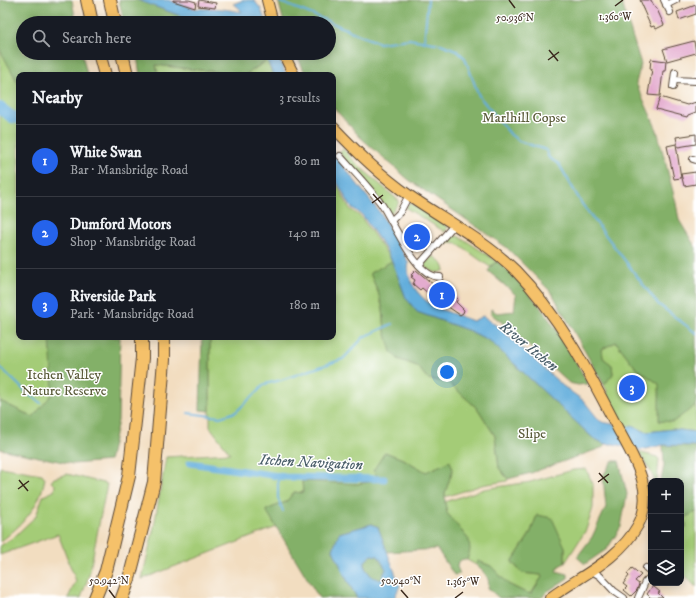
<!DOCTYPE html>
<meta charset="utf-8">
<style>
:root{--surface:#171b24;--page:#242831;--text:#f1f3f6;--muted:#9ea1a6;--line:#363941;--accent:#2563eb}
body{margin:0;font-family:"IM FELL DW Pica",serif;background:var(--page);color:var(--text)}
.controls{position:absolute;right:12px;bottom:12px;display:grid;overflow:hidden;border-radius:8px;box-shadow:0 2px 10px #0003}
.controls button{width:36px;height:36px;display:grid;place-items:center;padding:0;border:0;border-bottom:1px solid var(--line);background:var(--surface);color:var(--text);font:20px sans-serif}
.you{position:absolute;left:447px;top:372px;width:14px;height:14px;margin:-10px;border:3px solid #fff;border-radius:50%;background:#1a73e8;box-shadow:0 0 0 6px #1a73e833}
.badge{display:grid;place-items:center;width:26px;height:26px;border-radius:50%;background:var(--accent);color:#fff;font-size:13px;font-weight:700}
.pin{position:absolute;translate:-50% -50%;border:2px solid #fff;box-shadow:0 1px 4px #0006}
.list{margin:0;padding:0;list-style:none}
h2{display:flex;justify-content:space-between;align-items:center;height:52px;margin:0;padding:0 16px;font-size:17px}
h2 small{font-size:13px;font-weight:400;color:var(--muted)}
.list li{display:grid;grid-template-columns:26px 1fr auto;gap:12px;align-items:center;box-sizing:border-box;height:72px;padding:0 16px;border-top:1px solid var(--line)}
.list b{display:block;font-size:15px;white-space:nowrap}
.list p{margin:0;font-size:13px;white-space:nowrap;color:var(--muted)}
.list em{font-size:13px;font-style:normal;color:var(--muted)}
.icon{flex:none;width:22px;height:22px;fill:none;stroke:currentColor;stroke-width:2;stroke-linecap:round;stroke-linejoin:round}
.map{position:relative;flex:none;width:696px;height:598px;overflow:hidden}
.search{position:absolute;background:var(--surface);box-shadow:0 2px 10px #0003;left:16px;top:16px;width:320px;height:44px;display:flex;align-items:center;gap:10px;box-sizing:border-box;padding:0 14px;border-radius:22px;color:var(--muted);font-size:15px}
.panel{position:absolute;background:var(--surface);box-shadow:0 2px 10px #0003;left:16px;top:72px;width:320px;height:268px;border-radius:8px}
.map>svg:first-child{display:block}
</style>
<div class="map">
<svg width="696" height="598" viewBox="0 0 696 598">
<rect width="100%" height="100%" fill="#fff"/>
<filter id="ink" filterUnits="userSpaceOnUse"><feTurbulence type="fractalNoise" baseFrequency=".025" numOctaves="2"/><feDisplacementMap in="SourceGraphic" scale="8" xChannelSelector="R" yChannelSelector="G"/><feConvolveMatrix kernelMatrix="1 2 1 2 8 2 1 2 1" color-interpolation-filters="sRGB"/></filter>
<filter id="wash" filterUnits="userSpaceOnUse"><feTurbulence type="fractalNoise" baseFrequency=".012" numOctaves="4" result="noise"/><feDisplacementMap in="SourceGraphic" scale="16" xChannelSelector="R" yChannelSelector="G"/><feGaussianBlur stdDeviation="0.9" result="paint"/><feColorMatrix in="noise" values="0 0 0 0 0 0 0 0 0 0 0 0 0 0 0 0 0 1.4 0 .05"/><feComposite in="paint" operator="in"/></filter>
<g filter="url(#wash)">
<rect width="100%" height="100%" fill="#f2ddc0"/>
<g fill="#a4cc77" stroke="#707b4a">
<path d="M0,48L19,75V337H109L33,417L0,401Z"/>
<path d="M263,53H264L273,75H245L265,62Z"/>
<path d="M156,65L244,75H158Z"/>
<path d="M343,149L359,166L399,201L398,204L390,214L341,155L339,152Z"/>
<path d="M333,178L350,209L361,217L392,261L370,273L378,292L383,309L385,331L398,359L417,366L428,379L449,383L478,409L495,436L499,468L508,479L507,481L482,485L445,497V493L453,469L426,472L405,460L385,452L381,480L357,484L302,481L303,493L294,492L286,502L267,510L277,527L142,579L154,527L166,457L230,453L210,427V337H333Z"/>
<path d="M409,202L448,227L445,232L406,208Z"/>
<path d="M450,236H457L462,238L498,262L494,263L490,267L456,243L450,242L441,247Z"/>
<path d="M433,256C438,259 444,264 445,270C436,276 430,270 423,265Z"/>
<path d="M616,342L636,368L659,384L696,396V432L673,429L646,432L635,427H627L623,426L607,395V391L604,385L613,374L612,365L603,358L602,349Z"/>
<path d="M638,452L657,457L659,459L657,481H655L650,470Z"/>
<path d="M0,467L42,474L45,478C40,507 22,525 0,542Z"/>
<path d="M586,469L593,484V508L586,530L565,563V547L537,515L530,534L512,562L522,573L541,575L542,577L531,594L522,591L508,584L491,566L478,561L476,565L467,560C475,532 458,534 447,514C445,511 445,505 445,502L484,489L530,482L573,470Z"/>
<path d="M67,474L107,484L89,575L81,598H68L76,581L58,534L0,555V546L14,537L36,516L43,496L54,491L55,485L51,482L54,478Z"/>
<path d="M696,512V587L681,571V528L686,527L685,517Z"/>
</g>
<g fill="#83b068" stroke="#5f6d43">
<path d="M0,0H72L76,23H23V53H82L87,75H19V85L0,50Z"/>
<path d="M119,0H137L189,19L228,21L237,23H124Z"/>
<path d="M278,0H288L293,2L294,0H621L641,64L636,83L657,130L676,203L679,220L696,248V405L673,422L659,421V384L636,368L616,342L602,349L603,358L612,365L613,374L604,385L552,293L506,247L409,180L360,137L333,107V75H306L296,53H329V23H284Z"/>
<path d="M135,53H263L266,61L245,75L156,65L158,75H140L137,56Z"/>
<path d="M392,261L406,298L417,312L470,331L490,341L593,438L605,444L604,447L531,473L508,479L499,468L495,436L478,409L449,383L428,379L417,366L398,359L391,352L385,331L383,309L378,292L370,273Z"/>
<path d="M498,262C537,295 564,339 588,384L578,385L569,383L509,328L491,314V309L497,313L514,311L516,295L488,271L494,263Z"/>
<path d="M50,337H120L118,421L109,461L73,464L0,449V401L33,417L53,393Z"/>
<path d="M202,337H210V411L200,410Z"/>
<path d="M663,445L696,446V512L685,517L686,527L681,528V481H661L664,465Z"/>
<path d="M385,452L405,460L426,472L450,461L453,469L445,493V502L447,513L469,540L470,550L467,560L463,559L458,562L457,567L460,574L454,575L437,549L386,552L378,527L372,524L339,533L333,550L346,578L357,598H319L266,510L286,502L294,492L303,493L302,481L357,484L381,480L373,471Z"/>
<path d="M612,461H619L627,494L621,527L607,549L585,564L577,557L592,537L606,507L603,476Z"/>
<path d="M537,515L552,518L565,547V563L559,566L556,571L568,574V578L548,591L541,598H499L488,588C491,577 483,572 476,565L478,561L491,566L508,584L522,591L531,594L542,577L541,575L522,573L512,562L530,534Z"/>
<path d="M372,555L378,556L386,569L381,580L372,577L365,568V561Z"/>
</g>
<g fill="#64aedc" stroke="#506c7d" fill-rule="evenodd">
<path d="M137,0H168L193,8L204,9L212,8L223,9L242,12L238,7L233,4L243,0H254L261,9L266,23H237L228,21L189,19Z"/>
<path d="M264,53H277L286,75H273Z"/>
<path d="M333,151L340,162L381,214L409,263C405,278 417,294 429,303C439,310 460,316 473,321L483,316L500,328L563,386L584,401L599,420L602,422L627,427L632,425L646,432L673,429L696,432V446L663,445L641,450L614,444H605L593,438L490,341L470,331L417,312L406,298L392,261L386,250L362,215L351,207L333,175Z"/>
<path d="M372,524L378,527L400,586L394,598H357L346,578L333,550L339,533ZM372,555L378,556L386,569L381,580L372,577L365,568V561Z"/>
</g>
<g fill="none" stroke-linecap="round" stroke-linejoin="round">
<g stroke="#64aedc" stroke-width="2">
<path d="M280,2L323,19L364,37L380,43L409,39L441,44L456,50L465,58L479,96L511,135L519,141L546,150L549,158L559,164L582,204L658,304L696,333"/>
<path d="M424,42L428,0"/>
<path d="M0,367L29,395L41,403"/>
<path d="M188,413L220,417L236,412L265,384L281,380L343,359L364,337L392,324"/>
<path d="M278,476V498L283,511"/>
</g>
<path stroke="#64aedc" stroke-width="7" d="M190,463L285,477L384,479"/>
<path stroke="#64aedc" stroke-width="12" d="M0,108L12,117L19,118"/>
</g>
<g id="blocks">
<g fill="#e4accf">
<path d="M173,0H189L196,2L195,8L173,1Z"/>
<path d="M199,0L216,3L215,8L198,6Z"/>
<path d="M640,0H651L655,8L656,7L664,25L656,29L654,26L651,27L643,9H644Z"/>
<path d="M696,5V14L679,20L677,12Z"/>
<path d="M694,41L696,53L667,61L663,49Z"/>
<path d="M651,59L666,61L665,71H663L660,96L648,95L652,69H650Z"/>
<path d="M660,97L687,105L696,102V112L688,115L687,117L656,109Z"/>
<path d="M696,134V144L678,147L676,137Z"/>
<path d="M676,144L681,178L674,179L667,146Z"/>
<path d="M696,172V184L684,186L681,174Z"/>
<path d="M412,230L427,239L423,245L408,236Z"/>
<path d="M416,270L441,291L444,288L458,299L456,302L464,310L463,313L460,315L444,304L443,305L439,301L438,302L422,288L420,290L413,284L415,280L411,277L413,276L411,275Z"/>
<path d="M632,568L641,575L635,581L639,584L637,590L631,596L624,590L627,587L623,584L629,576L627,574Z"/>
<path d="M653,586L660,592L658,593L663,598H651L647,594Z"/>
</g>
</g>
</g>
<g filter="url(#ink)">
<use href="#blocks" fill-opacity="0" stroke="#564536" stroke-width="1"/>
<g fill="none" stroke-linecap="round" stroke-linejoin="round">
<defs>
<g id="minor">
<path d="M664,0L670,12"/>
<path d="M666,5L676,0"/>
<path d="M674,80L696,81"/>
<path d="M673,87L675,72"/>
<path d="M340,156C354,172 370,188 382,205C394,223 416,278 440,277"/>
<path d="M693,159L696,160"/>
<path d="M391,221L400,212L409,195"/>
<path d="M419,265L454,225"/>
<path d="M646,568L651,572"/>
<path d="M592,571L600,576L614,591L624,598"/>
<path d="M638,598L645,582L651,576"/>
</g>
<g id="primary">
<path d="M267,0L273,23"/>
<path d="M283,53L294,75"/>
<path d="M333,127C357,152 381,176 410,196C445,220 484,240 515,270C560,316 589,373 618,429C634,458 656,492 638,525C618,561 581,575 550,598"/>
</g>
<g id="motorway">
<path d="M87,0L92,23"/>
<path d="M110,0L115,23"/>
<path d="M99,53L105,75"/>
<path d="M122,53L127,75"/>
<path d="M95,598L106,571L129,476L142,358V337"/>
<path d="M122,598L129,579L154,482L164,360V337"/>
</g>
</defs>
<use href="#minor" stroke="#564536" stroke-width="8"/>
<use href="#primary" stroke="#564536" stroke-width="12"/>
<use href="#motorway" stroke="#564536" stroke-width="14"/>
<use href="#minor" stroke="#fff" stroke-width="6"/>
<use href="#primary" stroke="#f5c16b" stroke-width="10"/>
<use href="#motorway" stroke="#f5c16b" stroke-width="12"/>
</g>
</g>
<path fill="none" stroke="#3b2a1e" stroke-width="1.5" d="M509,0L515,8M615,6L623,0M549,50L558,61M548,60L559,52M373,194L382,204M372,203L383,195M599,473L608,483M19,480L28,491M598,482L609,474M18,489L29,481M109,590L115,598M401,590L408,598M455,598L463,592"/>
<g text-anchor="middle" stroke-width="3" stroke-linejoin="round" paint-order="stroke">
<g font-size="14" fill="#5a5b39" stroke="#fff">
<text x="524" y="122">Marlhill Copse</text>
<text x="64" y="379">Itchen Valley<tspan x="64" dy="16">Nature Reserve</tspan></text>
<text x="532" y="438">Slipe</text>
</g>
<g font-size="15" font-style="italic" fill="#4b5f6a" stroke="#fff">
<text transform="translate(529 346) rotate(39)" y="5">River Itchen</text>
<text transform="translate(311 462) rotate(3)" y="5">Itchen Navigation</text>
</g>
</g>
<g font-size="10" text-anchor="middle" fill="#3b2a1e" stroke="#fff" stroke-width="3" stroke-linejoin="round" paint-order="stroke">
<text x="615" y="20">1.360°W</text>
<text x="515" y="21">50.936°N</text>
<text x="109" y="584">50.942°N</text>
<text x="401" y="584">50.940°N</text>
<text x="463" y="585">1.365°W</text>
</g>
</svg>
<div class="controls">
<button>+</button>
<button>−</button>
<button><svg class="icon" aria-label="layers" viewBox="0 0 24 24"><path d="M12 4l9 5-9 5-9-5zM3 14l9 5 9-5"/></svg></button>
</div>
<div class="you"></div>
<div class="pin badge" style="left:442px;top:295px">1</div>
<div class="pin badge" style="left:417px;top:237px">2</div>
<div class="pin badge" style="left:632px;top:388px">3</div>
<div class="search"><svg class="icon" aria-label="search" viewBox="0 0 24 24"><circle cx="10" cy="10" r="6"/><path d="M15 15l6 6"/></svg>Search here</div>
<section class="panel">
<h2>Nearby<small>3 results</small></h2>
<ul class="list">
<li><span class="badge">1</span><div><b>White Swan</b><p>Bar · Mansbridge Road</p></div><em>80 m</em></li>
<li><span class="badge">2</span><div><b>Dumford Motors</b><p>Shop · Mansbridge Road</p></div><em>140 m</em></li>
<li><span class="badge">3</span><div><b>Riverside Park</b><p>Park · Mansbridge Road</p></div><em>180 m</em></li>
</ul>
</section>
</div>
